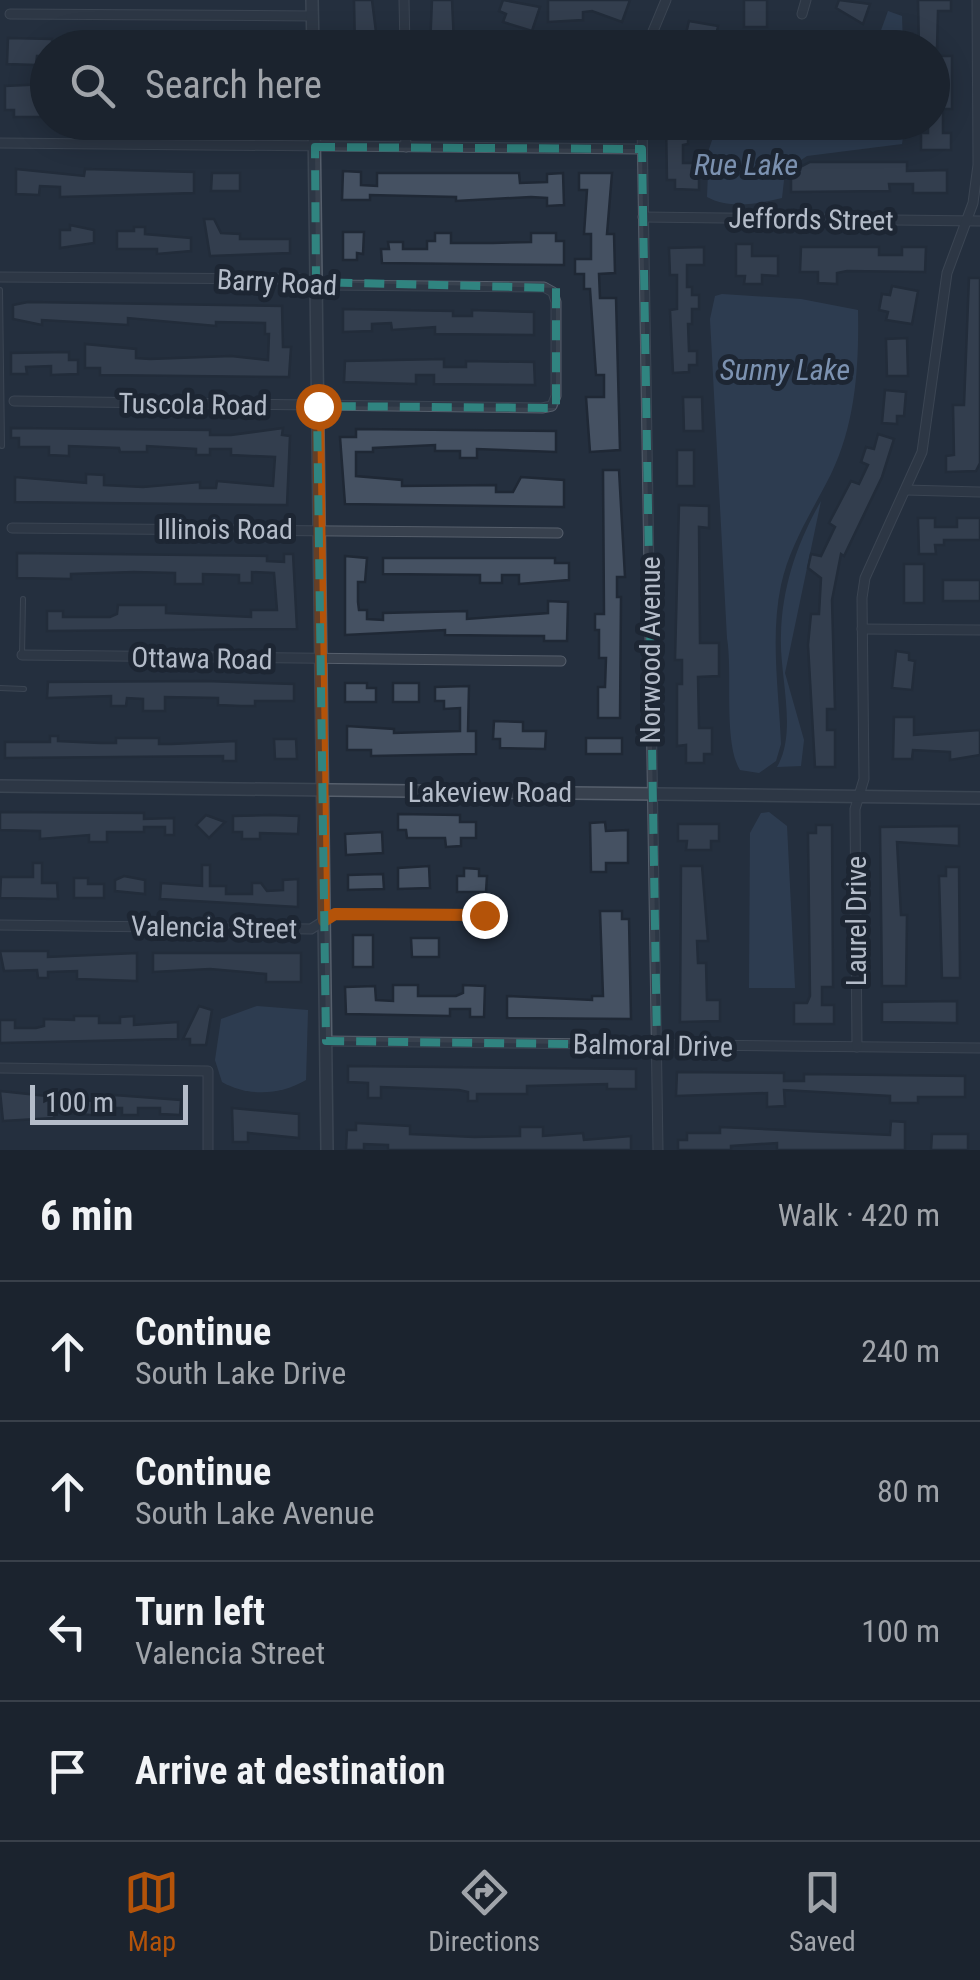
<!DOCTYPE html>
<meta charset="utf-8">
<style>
:root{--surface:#1b232e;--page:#282f3a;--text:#f1f3f6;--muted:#a0a4aa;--line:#39404a;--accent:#b45309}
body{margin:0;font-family:"Roboto Condensed",sans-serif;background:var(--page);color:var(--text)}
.scale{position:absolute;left:30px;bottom:25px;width:158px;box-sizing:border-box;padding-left:10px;border:5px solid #b4bcc9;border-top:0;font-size:28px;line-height:35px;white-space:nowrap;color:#b4bcc9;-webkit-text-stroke:8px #1d2633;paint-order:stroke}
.stop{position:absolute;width:30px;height:30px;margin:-22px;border:8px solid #b45309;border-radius:50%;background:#fff}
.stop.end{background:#b45309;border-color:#fff;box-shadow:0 2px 10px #0008}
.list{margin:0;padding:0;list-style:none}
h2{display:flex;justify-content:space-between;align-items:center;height:130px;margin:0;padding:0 40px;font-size:42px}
h2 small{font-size:32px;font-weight:400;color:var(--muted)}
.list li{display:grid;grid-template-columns:65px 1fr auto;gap:30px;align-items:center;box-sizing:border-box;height:140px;padding:0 40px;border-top:2px solid var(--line)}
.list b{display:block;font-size:38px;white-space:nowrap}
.list p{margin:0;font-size:32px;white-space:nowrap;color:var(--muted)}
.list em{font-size:32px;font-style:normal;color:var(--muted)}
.icon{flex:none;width:55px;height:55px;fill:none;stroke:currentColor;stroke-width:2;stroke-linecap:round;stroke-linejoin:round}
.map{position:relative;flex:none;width:980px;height:1150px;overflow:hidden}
.search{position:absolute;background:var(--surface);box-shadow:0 5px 25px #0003;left:30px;right:30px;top:30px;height:110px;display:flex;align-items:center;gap:25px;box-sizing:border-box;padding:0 35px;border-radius:55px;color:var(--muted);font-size:38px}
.sheet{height:690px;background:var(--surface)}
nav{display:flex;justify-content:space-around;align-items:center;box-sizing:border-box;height:140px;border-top:2px solid var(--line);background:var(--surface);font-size:28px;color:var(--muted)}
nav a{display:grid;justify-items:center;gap:5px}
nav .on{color:var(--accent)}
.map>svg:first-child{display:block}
</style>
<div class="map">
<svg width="980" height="1150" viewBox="0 0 980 1150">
<rect width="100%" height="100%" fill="#242f3e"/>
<g fill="#394c67">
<path d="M888,11L902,16L903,47H875Z"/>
<path d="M718,123V122L905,123L902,144L807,156L785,171L782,198C758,204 729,209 707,197L709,149Z"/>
<path d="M722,294L801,299L858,310C859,365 856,423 831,474C813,510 790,544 781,585C770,637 779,692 781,744L776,761L759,773L740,770C723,742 733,674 727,638L710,319L715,296Z"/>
<path d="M821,501L785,673L804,740L801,766L777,767C798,732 779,674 781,635C782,587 797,543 821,501Z"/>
<path d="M769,812L787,826L795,988H749L750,833L761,813Z"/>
<path d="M257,1006L308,1010L306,1080C280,1095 249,1097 222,1082L215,1060L221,1019Z"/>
</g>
<g fill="#455162" stroke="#1f2835" stroke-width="2.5">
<path d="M354,0H372L378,48H355Z"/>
<path d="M432,0H452L454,44L446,48H430Z"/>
<path d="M503,0L540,7L532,31L503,22L506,14L499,11Z"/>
<path d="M548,0H630L622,22L592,11L583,12V20L548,22Z"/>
<rect x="744" y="0" width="23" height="27"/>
<path d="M839,0L870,4L863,24L836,8Z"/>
<path d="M918,0H951V11H938L937,48H919Z"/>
<path d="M689,21L718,26L714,48H691L693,40L685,38Z"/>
<path d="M8,38L52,39V48H48V56H37L36,65L7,64Z"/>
<path d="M932,56H952V109H943V133H951V150H921V133H928V122H932Z"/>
<path d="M48,84V117H14V110H5V86Z"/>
<path d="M666,122H695V137H688V144L683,145V163H699V190L675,189V180H667Z"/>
<path d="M810,162H907V171L947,170V193H913V184H889L890,191L791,192V172Z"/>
<path d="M16,169L84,176L85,169L194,172V193L60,197V187L40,186L39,195L16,194Z"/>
<path d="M343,171L361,172V185L377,186V173H519L520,183L547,182V174L563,173L564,205L547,206V198L531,197L456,201V197L370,195V200H342Z"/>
<path d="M212,173H240V191H211Z"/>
<path d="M579,173H612L607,234H614L615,273L599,274L600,298H616L620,450L590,452L586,397H604V375H596L590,289H584V274H575V259H591V234H584L587,190H579Z"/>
<path d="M204,219H214L221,233L240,234V239H290V253L210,256Z"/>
<path d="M70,225L94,230V243L60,248V230H70Z"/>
<path d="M134,227H145V234L191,238V251L157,254V249H117V231H134Z"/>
<path d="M343,232H364L363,254L357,253V260H343Z"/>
<path d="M435,233H451V243H493L531,242V233H556V241H564V265L382,263L381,249H389L388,242H403V249H427V241H435Z"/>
<path d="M736,244H752V256H778V276L762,275V284H744L745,276H736Z"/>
<path d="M704,247V265H687V287H692V295H699V309H692V324H688L689,351H697V365H689V372L673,373L670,310L677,309V275H670L669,248Z"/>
<path d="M801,247H879V255H902V247H926L925,272L847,271L837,273V284L818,283V272H800Z"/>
<path d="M969,278H980V463L976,471L946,472V456L954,455L953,405H964Z"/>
<path d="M892,286L918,291L912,324L886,320L888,312L879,310L882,294L890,295Z"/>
<path d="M28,302L282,306L283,347H291L289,377L100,375V368H85V344L136,349V358L150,359L231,356L268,360L269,334H265V323L216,322V326L128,318V325L42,320V325L13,319V305Z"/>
<path d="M343,309L453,311V316H472V310L534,312V335L435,334V327L392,330L391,323L372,324V331L343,332Z"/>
<path d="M907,338L908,376H887L886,339Z"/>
<path d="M69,352V360H78V374L51,375V366L26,367L27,374H11V353Z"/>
<path d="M444,359V367H466V361L534,362L535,385L434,384V375H416V384L344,382L345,361Z"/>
<path d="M885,390L906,392L904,416H897V424L882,423Z"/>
<path d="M683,397H702L703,431H684Z"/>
<path d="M11,428L210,430V435H231L283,428L282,435L290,436L287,505L15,502V477L86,483V474L104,475V485L143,487L200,482V488H216L217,481L273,486L275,457L231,455V449H210V455H196V449L147,446V452H120L119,448L69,446V456L49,455V447H19V438H11Z"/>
<path d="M356,429L556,431V452L477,449V458H460V451H435V445L373,448V452H356V476L402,480V486L496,485V492H513L521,477L564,480V507L345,504L340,437H356Z"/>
<path d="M878,434L894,439L882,477L844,556L841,554L832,600L835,709H827V730H835V767H815L808,645L811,614H819L821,578L808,568L811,554L821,556L835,527L829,523L851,481L859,484L868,465L861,462L866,447L874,449Z"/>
<rect x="677" y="450" width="17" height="36"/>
<path d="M603,470H619L625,577H617V597H621L620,718H598V687H605L606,658H599V630H595V614H604Z"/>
<path d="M679,505L709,506V528L699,527L700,643H719V676L698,677L699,728H712V754H704V763H686V745L677,746V684H682V660H675Z"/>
<path d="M918,518H935V527H957V518H980V540H944V545H935L936,554H919Z"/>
<path d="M17,553L267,556V561L284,562V554H293L297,629L47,631V611H63V617H110L117,614L118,605H166V613L251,617V610H277L274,573L252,572V583H239V575L203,574V584H175V573L134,572L71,574V579L17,578Z"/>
<path d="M345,556L367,558L365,582H358V602L359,610H367V619L383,620V613L467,611V619L548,613V601L568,602L567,641H544V636L445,635V630L345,635Z"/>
<path d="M383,558H555V563H569V580L519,584V575H502V583H480V575L383,574Z"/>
<rect x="904" y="564" width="20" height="39"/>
<rect x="943" y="580" width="37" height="21"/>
<path d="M896,651L909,653V660L915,661L912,690L892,688Z"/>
<path d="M205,681L294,684V701H255V706H241L218,705V698L165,697V711H143V699L127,698L126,706H111V696L47,698L48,682Z"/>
<path d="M345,683H367V688H376V702H345Z"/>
<rect x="393" y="683" width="26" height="19"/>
<path d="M469,686L468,731H476V754L371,756V750H347V726L394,729V733L460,731V708L444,709V701H435V687Z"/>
<path d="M894,717H914V735L980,730V755L950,760V752L913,750L912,759H893Z"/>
<path d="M494,721L523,722V731H546L545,749L500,748V739H493Z"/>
<path d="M50,736H58V741L100,743H116V738H159V744H172L236,741V761H223V756L5,758V742H50Z"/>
<rect x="586" y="738" width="36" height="16"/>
<path d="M274,739H296L297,759H275Z"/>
<path d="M0,812L144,813V819L174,818V835H165V827H144V832H107V842H89V835L40,839V831L0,830Z"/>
<path d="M398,814L460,815V822H476V838H461V846L446,847L445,838H407L406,830H398Z"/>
<path d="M206,815L225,822L209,838L196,825Z"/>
<path d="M270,815L299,816L298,834L260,833V839H242V832H233V816Z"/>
<path d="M605,822L606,831L628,830V863H606V872H591L590,823Z"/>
<path d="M678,824H719V841H711V850H686L687,841H678Z"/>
<path d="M816,825H832L833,987H822V1005H834V1024H794V1003H807L810,996L808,833H816Z"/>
<path d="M959,826V846L897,842L901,915H907L906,986H882L880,827Z"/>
<path d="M382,832L383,853L346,855L345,834Z"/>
<path d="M33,863H42V883H57L58,899L0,898L1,877H33Z"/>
<path d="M202,865H210V886H226V894H252V883H261L267,891L283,890V880L298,879V907L160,899L161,883L202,886Z"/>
<path d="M429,866L430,888L398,889V868Z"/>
<path d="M681,866H702L708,941H697L698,963H706L707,1000H720V1021L680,1022Z"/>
<path d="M946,867H959L960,978H942L939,876H946Z"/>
<path d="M464,868L479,869V876H487L486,892H457V876H464Z"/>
<path d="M383,874L384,889L348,890V875Z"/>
<path d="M124,876L145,880V894L115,891V880Z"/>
<path d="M74,878H88V884H104V898H74Z"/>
<path d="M600,911H622V919H629L631,1019L507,1018V996L592,1000V996H603Z"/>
<rect x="353" y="935" width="20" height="32"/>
<path d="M411,938H439V957H412Z"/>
<path d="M0,951H48V957L137,953V981L77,979V971L48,972V978H38L37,970L4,971Z"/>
<path d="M153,953H301V982H266V974L210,969L153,972Z"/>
<path d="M393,985H418V996H456L463,993V985L485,986L484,1017H470V1009H450V1016L346,1014L345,987L375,986L376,1000L393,1001Z"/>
<path d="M957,1001V1023L882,1022V1002Z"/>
<path d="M199,1006L212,1010L206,1045H190V1039H183Z"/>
<path d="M74,1016H99V1023H120V1017L134,1016V1025L178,1022V1039L0,1043V1020H15V1028H36L44,1026V1019L74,1020Z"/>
<path d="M348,1066L636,1069V1089H607V1084L527,1086V1094H477V1101H468V1092L459,1090L381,1087V1098H368V1083L348,1082Z"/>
<path d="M677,1072L784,1073V1081H804V1074L965,1076V1097H918V1103H890V1096L784,1090L785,1106L767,1107V1093L676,1096Z"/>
<path d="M0,1091L103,1102V1116L54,1112V1118L3,1121Z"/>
<path d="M114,1095L181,1100L180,1115L160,1114V1108H138V1115H122V1108H114Z"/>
<path d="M232,1108L299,1114V1138L248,1133V1142H233Z"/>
<path d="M891,1121L905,1122V1150H777V1143L731,1146V1150H678V1140H687V1133H720V1127L890,1135Z"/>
<path d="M356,1123L410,1126V1134L474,1137L520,1136V1127H543V1136L583,1133L584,1140L631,1136V1150H388V1145L364,1144V1150H346L347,1130H356Z"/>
<path d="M932,1134H968V1150H931Z"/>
</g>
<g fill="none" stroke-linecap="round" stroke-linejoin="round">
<defs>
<g id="service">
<path d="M0,290L2,446"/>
<path d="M22,655L23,599"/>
<path d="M0,688L24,689"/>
</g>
<g id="minor">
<path d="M404,0L405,48"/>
<path d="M10,14L313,16"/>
<path d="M802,14L806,0"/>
<path d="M646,48L666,0"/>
<path d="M405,122L406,147"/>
<path d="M642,122L658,1150"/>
<path d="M0,143L642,149"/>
<path d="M643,217L980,221"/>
<path d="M0,277L299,279L329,285L544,287L553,292L556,302V396L552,406L542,408L14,401"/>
<path d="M906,490L980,492"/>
<path d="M12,528L558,533"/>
<path d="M862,629L980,630"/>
<path d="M22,655L561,661"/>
<path d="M0,925L311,929L335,914L483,915"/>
<path d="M326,1041L980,1048"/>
<path d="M857,1047L855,809L864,779L862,598L865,578L922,452L947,273L973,203L978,165L977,0"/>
<path d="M0,1068L208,1071V1150"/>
</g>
<g id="tertiary">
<path d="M312,0L313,48"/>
<path d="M314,122L327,1150"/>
<path d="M0,786L980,798"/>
</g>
</defs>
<use href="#service" stroke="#565f6c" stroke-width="6"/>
<use href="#minor" stroke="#565f6c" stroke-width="11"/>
<use href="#tertiary" stroke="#565f6c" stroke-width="14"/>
<use href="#service" stroke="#38414e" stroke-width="4"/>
<use href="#minor" stroke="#38414e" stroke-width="9"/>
<use href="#tertiary" stroke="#38414e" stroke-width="11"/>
</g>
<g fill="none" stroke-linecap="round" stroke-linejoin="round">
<path stroke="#b45309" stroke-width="12" d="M318,406L324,921L335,914L484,915"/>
</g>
<path d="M0 0H980V1150H0ZM315,147L642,149L657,1045L326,1041L317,406L556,408V288L316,282Z" fill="#242f3e" fill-opacity=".55" fill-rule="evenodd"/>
<path fill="none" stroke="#308480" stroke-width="8" stroke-dasharray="20 12" stroke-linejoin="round" d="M315,147L642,149L657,1045L326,1041L317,406L556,408V288L316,282Z"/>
<g text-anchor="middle" stroke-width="10" stroke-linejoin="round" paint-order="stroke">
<g font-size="28" fill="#b4bcc9" stroke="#1d2633">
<text transform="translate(811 219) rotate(1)" y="10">Jeffords Street</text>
<text transform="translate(277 282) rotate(3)" y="10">Barry Road</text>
<text transform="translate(193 404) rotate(1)" y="10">Tuscola Road</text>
<text x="225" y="539">Illinois Road</text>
<text transform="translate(650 650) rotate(-90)" y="10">Norwood Avenue</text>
<text transform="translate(202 658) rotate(1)" y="10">Ottawa Road</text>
<text x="490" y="802">Lakeview Road</text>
<text transform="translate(856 921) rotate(-90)" y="10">Laurel Drive</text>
<text transform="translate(214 927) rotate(1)" y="10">Valencia Street</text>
<text transform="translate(653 1045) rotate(1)" y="10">Balmoral Drive</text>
</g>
<g font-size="30" font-style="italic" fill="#7c92b1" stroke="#1d2633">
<text x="746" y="175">Rue Lake</text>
<text x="785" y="380">Sunny Lake</text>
</g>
</g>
</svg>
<div class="scale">100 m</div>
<div class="stop" style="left:318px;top:406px"></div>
<div class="stop end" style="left:484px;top:915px"></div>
<div class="search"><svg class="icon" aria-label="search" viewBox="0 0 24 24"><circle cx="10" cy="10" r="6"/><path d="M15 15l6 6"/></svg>Search here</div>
</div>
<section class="sheet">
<h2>6 min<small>Walk · 420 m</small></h2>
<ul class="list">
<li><svg class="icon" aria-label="ahead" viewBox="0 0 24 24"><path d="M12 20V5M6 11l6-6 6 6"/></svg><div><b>Continue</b><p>South Lake Drive</p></div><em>240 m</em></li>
<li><svg class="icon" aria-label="ahead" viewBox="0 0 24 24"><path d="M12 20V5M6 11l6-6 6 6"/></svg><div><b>Continue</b><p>South Lake Avenue</p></div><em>80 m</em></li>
<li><svg class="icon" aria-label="left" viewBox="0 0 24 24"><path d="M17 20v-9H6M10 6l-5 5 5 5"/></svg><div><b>Turn left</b><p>Valencia Street</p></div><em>100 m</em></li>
<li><svg class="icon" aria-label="arrive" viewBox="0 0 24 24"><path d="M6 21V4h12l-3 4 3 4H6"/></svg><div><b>Arrive at destination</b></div></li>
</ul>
</section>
<nav>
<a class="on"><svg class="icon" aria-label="map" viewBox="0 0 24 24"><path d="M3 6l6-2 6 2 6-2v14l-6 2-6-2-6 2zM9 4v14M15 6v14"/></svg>Map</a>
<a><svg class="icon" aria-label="directions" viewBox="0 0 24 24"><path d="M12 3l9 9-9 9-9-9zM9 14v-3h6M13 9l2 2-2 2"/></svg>Directions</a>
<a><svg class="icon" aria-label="saved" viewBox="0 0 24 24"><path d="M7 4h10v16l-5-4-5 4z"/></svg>Saved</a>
</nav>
